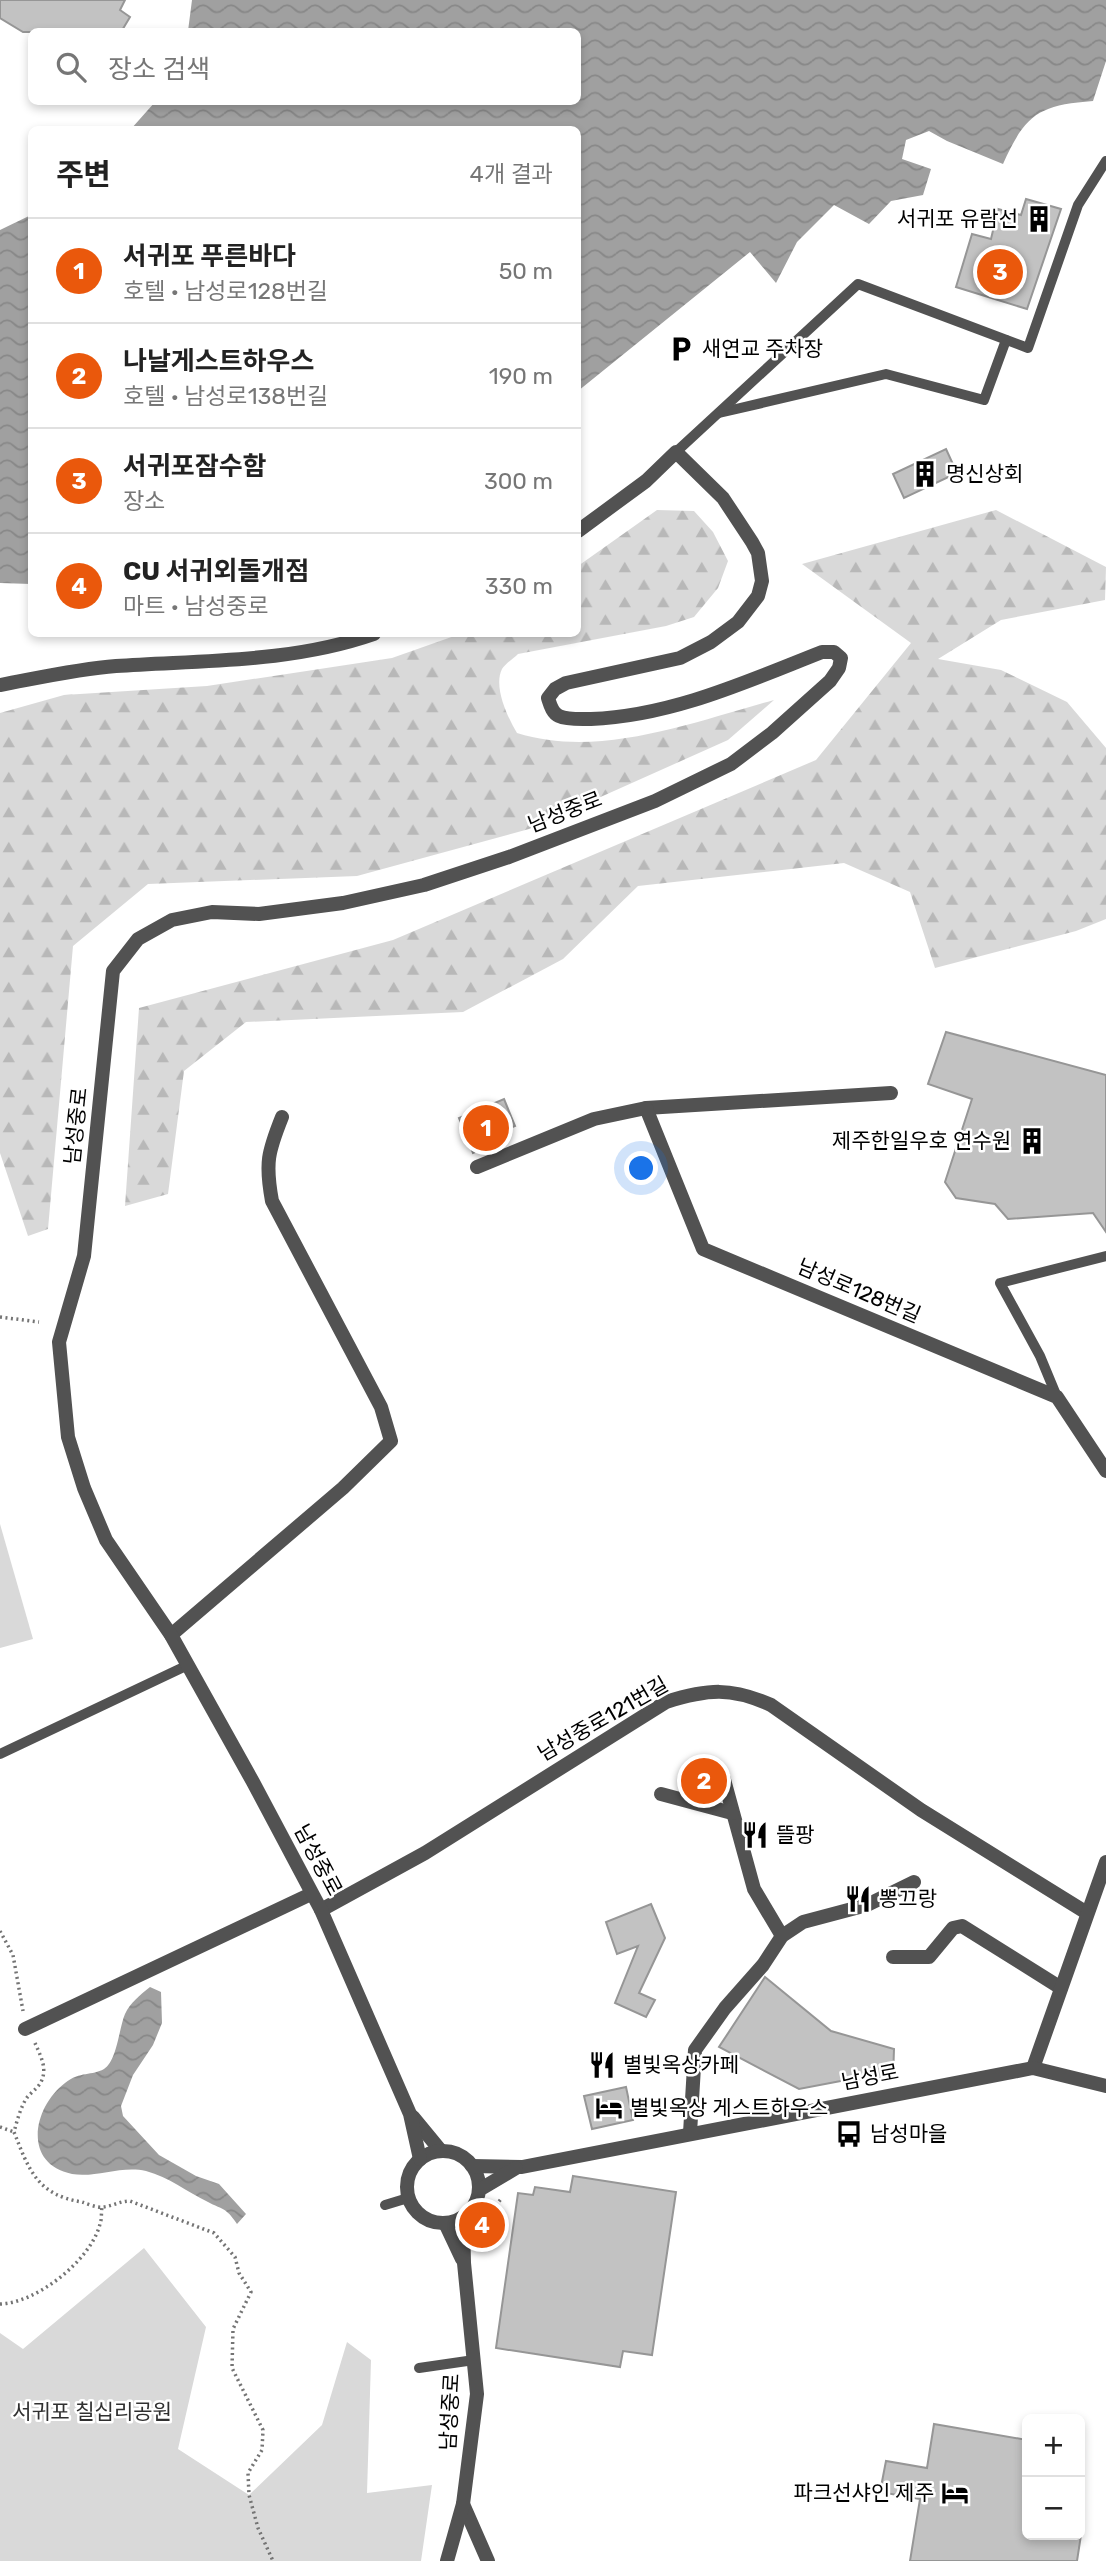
<!DOCTYPE html>
<html lang="ko">
<meta charset="utf-8">
<style>
:root{--surface:#fff;--page:#f6f6f6;--text:#222;--muted:#767676;--line:#e0e0e0;--accent:#ea580c}
body{margin:0;font-family:Rubik,"Noto Sans KR",sans-serif;background:var(--page);color:var(--text)}
.controls{position:absolute;right:21px;bottom:21px;display:grid;overflow:hidden;border-radius:10px;box-shadow:0 4px 10px #0003}
.controls button{width:63px;height:63px;display:grid;place-items:center;padding:0;border:0;border-bottom:2px solid var(--line);background:var(--surface);color:var(--text);font:35px sans-serif}
.you{position:absolute;left:642px;top:1169px;width:24px;height:24px;margin:-18px;border:5px solid #fff;border-radius:50%;background:#1a73e8;box-shadow:0 0 0 10px #1a73e833}
.badge{display:grid;place-items:center;width:46px;height:46px;border-radius:50%;background:var(--accent);color:#fff;font-size:23px;font-weight:700}
.pin{position:absolute;translate:-50% -50%;border:4px solid #fff;box-shadow:0 2px 7px #0006}
.list{margin:0;padding:0;list-style:none}
h2{display:flex;justify-content:space-between;align-items:center;height:91px;margin:0;padding:0 28px;font-size:30px}
h2 small{font-size:23px;font-weight:400;color:var(--muted)}
.list li{display:grid;grid-template-columns:46px 1fr auto;gap:21px;align-items:center;box-sizing:border-box;height:105px;padding:0 28px;border-top:2px solid var(--line)}
.list b{display:block;font-size:26px;white-space:nowrap}
.list p{margin:0;font-size:23px;white-space:nowrap;color:var(--muted)}
.list em{font-size:23px;font-style:normal;color:var(--muted)}
.icon{flex:none;width:38px;height:38px;fill:none;stroke:currentColor;stroke-width:2;stroke-linecap:round;stroke-linejoin:round}
.map{position:relative;flex:none;width:1106px;height:2561px;overflow:hidden}
.search{position:absolute;background:var(--surface);box-shadow:0 4px 10px #0003;left:28px;top:28px;width:553px;height:77px;display:flex;align-items:center;gap:18px;box-sizing:border-box;padding:0 24px;border-radius:10px;color:var(--muted);font-size:26px}
.panel{position:absolute;background:var(--surface);box-shadow:0 4px 10px #0003;left:28px;top:126px;width:553px;height:511px;border-radius:10px}
.map>svg:first-child{display:block}
</style>
<div class="map">
<svg width="1106" height="2561" viewBox="0 0 1106 2561">
<defs>
<pattern id="forest-firs" width="22" height="20" patternUnits="userSpaceOnUse" patternTransform="scale(1.75)"><rect width="22" height="20" fill="#d9d9d9"/><path d="M5 1l3.5 6h-7zM16 11l3.5 6h-7z" fill="#b8b8b8"/></pattern>
<pattern id="water-waves" width="16" height="10" patternUnits="userSpaceOnUse" patternTransform="scale(1.75)"><rect width="16" height="10" fill="#a0a0a0"/><path d="M0 5q4-4 8 0t8 0" fill="none" stroke="#888"/></pattern>
</defs>
<rect width="100%" height="100%" fill="#fff"/>
<g fill="url(#forest-firs)">
<path d="M657,510L694,511L713,532L728,561L718,588L694,617L666,626L518,654C514,658 505,664 502,669C493,687 508,718 517,733C600,759 693,722 774,700L728,740L529,829L357,876L148,884L73,946L48,1229L28,1236L0,1153V713L64,695L207,686L392,658L460,634H578V566Z"/>
<path d="M996,510L1106,567L1105,600L1001,620L938,659L1001,670L1067,702L1106,748V919L1076,931L935,968L910,892L844,863L638,886L563,959L463,1012L246,1022L184,1071L168,1194L125,1206L139,1008L393,940L816,760L911,643L802,564Z"/>
</g>
<g fill="#d9d9d9">
<path d="M0,1524L33,1639L0,1648Z"/>
<path d="M144,2248L206,2327L178,2449L249,2495L322,2425L347,2342L371,2360L367,2493L432,2485L421,2561H0V2333L23,2349Z"/>
</g>
<g fill="url(#water-waves)">
<path d="M192,0H1106V61L1093,101C1038,105 1025,115 1003,164L947,141L929,131L906,140L902,159L931,169L923,195L891,201L869,224L834,205L797,242L776,283L750,252L578,391V130L131,129L155,102H578V32L188,31Z"/>
<path d="M31,215L32,584H31L0,583V230Z"/>
<path d="M150,1987L161,1992L162,2023L153,2045L133,2075L121,2106L123,2116L159,2155L196,2176L219,2184L246,2214L237,2224C234,2220 231,2215 227,2212C222,2207 214,2206 208,2202C187,2192 169,2177 146,2171C122,2165 96,2178 72,2174C22,2164 33,2107 65,2083C80,2071 92,2076 104,2069C117,2061 119,2028 125,2014C130,2003 140,1995 150,1987Z"/>
</g>
<g fill="#c2c2c2" stroke="#969696" stroke-width="2">
<path d="M0,0H125L120,10L130,17L121,32H23L0,18Z"/>
<path d="M1026,199L1061,209L1027,309L956,287L972,234L991,239L998,209L1021,215Z"/>
<path d="M946,449L957,473L904,498L893,474Z"/>
<path d="M946,1032L1106,1075V1232L1093,1213L1008,1219L995,1204L956,1198L945,1182L972,1099L928,1084Z"/>
<path d="M504,1099L515,1126L505,1130L508,1138L473,1153L459,1118Z"/>
<path d="M711,1767L717,1791L697,1794L692,1771Z"/>
<path d="M651,1904L665,1938L639,1993L655,2000L646,2017L615,2003L638,1946L617,1954L606,1922Z"/>
<path d="M765,1977L831,2031L894,2049L893,2078L846,2080L799,2089L719,2047Z"/>
<path d="M626,2087L633,2120L592,2129L584,2096Z"/>
<path d="M573,2176L676,2192L652,2355L623,2351L620,2367L496,2348L518,2193L533,2195L535,2187L570,2192Z"/>
<path d="M934,2424L1027,2440V2535H1081L1077,2561H910L920,2499L880,2492L886,2461L927,2468Z"/>
</g>
<g fill="none" stroke-linecap="round" stroke-linejoin="round">
<g stroke="#747474" stroke-width="3.5" stroke-dasharray="2 3.5" stroke-linecap="butt">
<path d="M0,1317L39,1322"/>
<path d="M0,1931L13,1955L23,2011"/>
<path d="M35,2043C40,2055 48,2068 41,2082C38,2088 30,2093 26,2099C20,2109 17,2121 14,2132C29,2170 37,2195 82,2202C88,2204 97,2208 103,2207C113,2206 120,2201 130,2201L214,2233L235,2257L239,2273L251,2292L233,2329L232,2368L263,2430L262,2450L248,2473L249,2495L258,2528L273,2561"/>
<path d="M0,2127L14,2132"/>
<path d="M403,2185L406,2169"/>
<path d="M414,2213L429,2226"/>
<path d="M482,2223L501,2199"/>
<path d="M0,2304C37,2303 91,2260 100,2224C102,2219 101,2213 102,2207"/>
</g>
<g stroke="#525252" stroke-width="10">
<path d="M719,413L886,374L984,400L1006,340"/>
<path d="M676,452L858,284L1028,348L1078,205L1106,161"/>
<path d="M1057,1397L1040,1356L1000,1283L1106,1256"/>
<path d="M0,1754L188,1665"/>
<path d="M385,2205L408,2198"/>
<path d="M419,2368L474,2360"/>
</g>
<g stroke="#525252" stroke-width="14">
<path d="M646,1108L891,1093"/>
<path d="M477,1167L594,1119L646,1108L703,1249L1057,1397L1106,1471"/>
<path d="M171,1635L343,1488L391,1441L381,1407L272,1201C265,1163 268,1152 282,1117"/>
<path d="M723,1776L754,1889L782,1936"/>
<path d="M661,1794L732,1813"/>
<path d="M321,1910L425,1853L666,1702C708,1689 731,1687 771,1705L921,1810L1087,1913"/>
<path d="M893,1957H929L953,1928L962,1926L1061,1988"/>
<path d="M25,2029L311,1894"/>
<path d="M1033,2068L1106,1862"/>
<path d="M690,2133L695,2050L725,2008L763,1965L782,1936L803,1922L867,1905L914,1882"/>
<path d="M463,2504L488,2561"/>
</g>
<g stroke="#525252" stroke-width="14">
<path d="M0,685C38,678 77,669 116,666C202,660 291,663 374,634"/>
<path d="M413,2117L441,2151"/>
<circle cx="443" cy="2187" r="36"/>
<path d="M420,2159L410,2114L321,1910L253,1782L171,1635L106,1540L84,1488L68,1437L59,1342L84,1256L113,971L138,939L172,920L212,912L259,914L343,903L424,885L509,857L655,801L731,764L772,733L830,681L839,668L841,658L834,652H822C748,681 672,716 591,719C582,719 567,720 559,716C552,713 550,704 548,698L555,689L566,683L680,658L711,642L738,622L758,596L762,581L758,553L752,542L723,498L676,452L646,481L578,531"/>
<path d="M472,2166L522,2167L1033,2068L1106,2086"/>
<path d="M479,2190L516,2168"/>
<path d="M445,2223L462,2259"/>
<path d="M447,2561L463,2504L477,2394L464,2263L463,2217"/>
</g>
</g>
<defs>
<symbol id="building-bare" viewBox="-9 -9 18 18"><path d="M-4-6H4V6H1V3H-1V6H-4ZM-2.5-4.3h1.7v1.8h-1.7ZM.8-4.3h1.7v1.8H.8ZM-2.5-1h1.7V.8h-1.7ZM.8-1h1.7V.8H.8Z" fill="#000" stroke="#fff" stroke-width="2.5" paint-order="stroke"/></symbol>
<symbol id="parking-bare" viewBox="-9 -9 18 18"><path d="M-3.5-5.5H1a3.5 3.5 0 0 1 0 7H-1V5.5H-3.5ZM-1-3.4V-.6H.8a1.4 1.4 0 0 0 0-2.8Z" fill="#000" stroke="#fff" stroke-width="2.5" paint-order="stroke"/></symbol>
<symbol id="restaurant-bare" viewBox="-9 -9 18 18"><path d="M-5-6h1v4h1v-4h1v4h1v-4h1v5L-1.5 .5V6h-2V.5L-5-1ZM5-6V6H3V1.5H1.5Q1.5-4 5-6Z" fill="#000" stroke="#fff" stroke-width="2.5" paint-order="stroke"/></symbol>
<symbol id="hotel-bare" viewBox="-9 -9 18 18"><path d="M-6-4.5h1.5V1H6V5H4.5V3h-9V5H-6ZM-4 0a1.8 1.8 0 1 1 3.6 0ZM.5 0V-2.5h3Q6-2.5 6 0Z" fill="#000" stroke="#fff" stroke-width="2.5" paint-order="stroke"/></symbol>
<symbol id="bus-bare" viewBox="-9 -9 18 18"><path d="M-5-6H5V4H4V6H2V4H-2V6H-4V4H-5ZM-3.5-4V0h7V-4ZM-3.5 1.2v1.5H-2V1.2ZM2 1.2v1.5H3.5V1.2Z" fill="#000" stroke="#fff" stroke-width="2.5" paint-order="stroke"/></symbol>
</defs>
<g fill-rule="evenodd">
<use href="#building-bare" x="1020" y="200" width="38" height="38"/>
<use href="#parking-bare" x="662" y="330" width="38" height="38"/>
<use href="#building-bare" x="906" y="455" width="38" height="38"/>
<use href="#building-bare" x="1013" y="1122" width="38" height="38"/>
<use href="#restaurant-bare" x="736" y="1816" width="38" height="38"/>
<use href="#restaurant-bare" x="839" y="1880" width="38" height="38"/>
<use href="#restaurant-bare" x="583" y="2046" width="38" height="38"/>
<use href="#hotel-bare" x="590" y="2089" width="38" height="38"/>
<use href="#bus-bare" x="830" y="2115" width="38" height="38"/>
<use href="#hotel-bare" x="936" y="2474" width="38" height="38"/>
</g>
<g text-anchor="middle" stroke-width="5" stroke-linejoin="round" paint-order="stroke">
<g font-size="21" fill="#000" stroke="#fff" text-anchor="start">
<text x="1018" y="226" text-anchor="end">서귀포 유람선</text>
<text x="702" y="356">새연교 주차장</text>
<text x="946" y="481">명신상회</text>
<text x="1011" y="1148" text-anchor="end">제주한일우호 연수원</text>
<text x="776" y="1842">뜰팡</text>
<text x="879" y="1906">뽕끄랑</text>
<text x="623" y="2072">별빛옥상카페</text>
<text x="630" y="2115">별빛옥상 게스트하우스</text>
<text x="870" y="2141">남성마을</text>
<text x="934" y="2500" text-anchor="end">파크선샤인 제주</text>
</g>
<g font-size="21" fill="#000" stroke="#fff">
<text transform="translate(565 812) rotate(-21)" y="7">남성중로</text>
<text transform="translate(76 1126) rotate(-84)" y="7">남성중로</text>
<text transform="translate(859 1291) rotate(23)" y="7">남성로128번길</text>
<text transform="translate(603 1719) rotate(-30)" y="7">남성중로121번길</text>
<text transform="translate(318 1860) rotate(62)" y="7">남성중로</text>
<text transform="translate(870 2077) rotate(-11)" y="7">남성로</text>
<text transform="translate(450 2412) rotate(-87)" y="7">남성중로</text>
</g>
<g font-size="21" fill="#303030" stroke="#fff">
<text x="92" y="2419">서귀포 칠십리공원</text>
</g>
</g>
</svg>
<div class="controls">
<button>+</button>
<button>−</button>
</div>
<div class="you"></div>
<div class="pin badge" style="left:486px;top:1128px">1</div>
<div class="pin badge" style="left:704px;top:1781px">2</div>
<div class="pin badge" style="left:1000px;top:272px">3</div>
<div class="pin badge" style="left:482px;top:2225px">4</div>
<div class="search"><svg class="icon" aria-label="search" viewBox="0 0 24 24"><circle cx="10" cy="10" r="6"/><path d="M15 15l6 6"/></svg>장소 검색</div>
<section class="panel">
<h2>주변<small>4개 결과</small></h2>
<ul class="list">
<li><span class="badge">1</span><div><b>서귀포 푸른바다</b><p>호텔 · 남성로128번길</p></div><em>50 m</em></li>
<li><span class="badge">2</span><div><b>나날게스트하우스</b><p>호텔 · 남성로138번길</p></div><em>190 m</em></li>
<li><span class="badge">3</span><div><b>서귀포잠수함</b><p>장소</p></div><em>300 m</em></li>
<li><span class="badge">4</span><div><b>CU 서귀외돌개점</b><p>마트 · 남성중로</p></div><em>330 m</em></li>
</ul>
</section>
</div>
